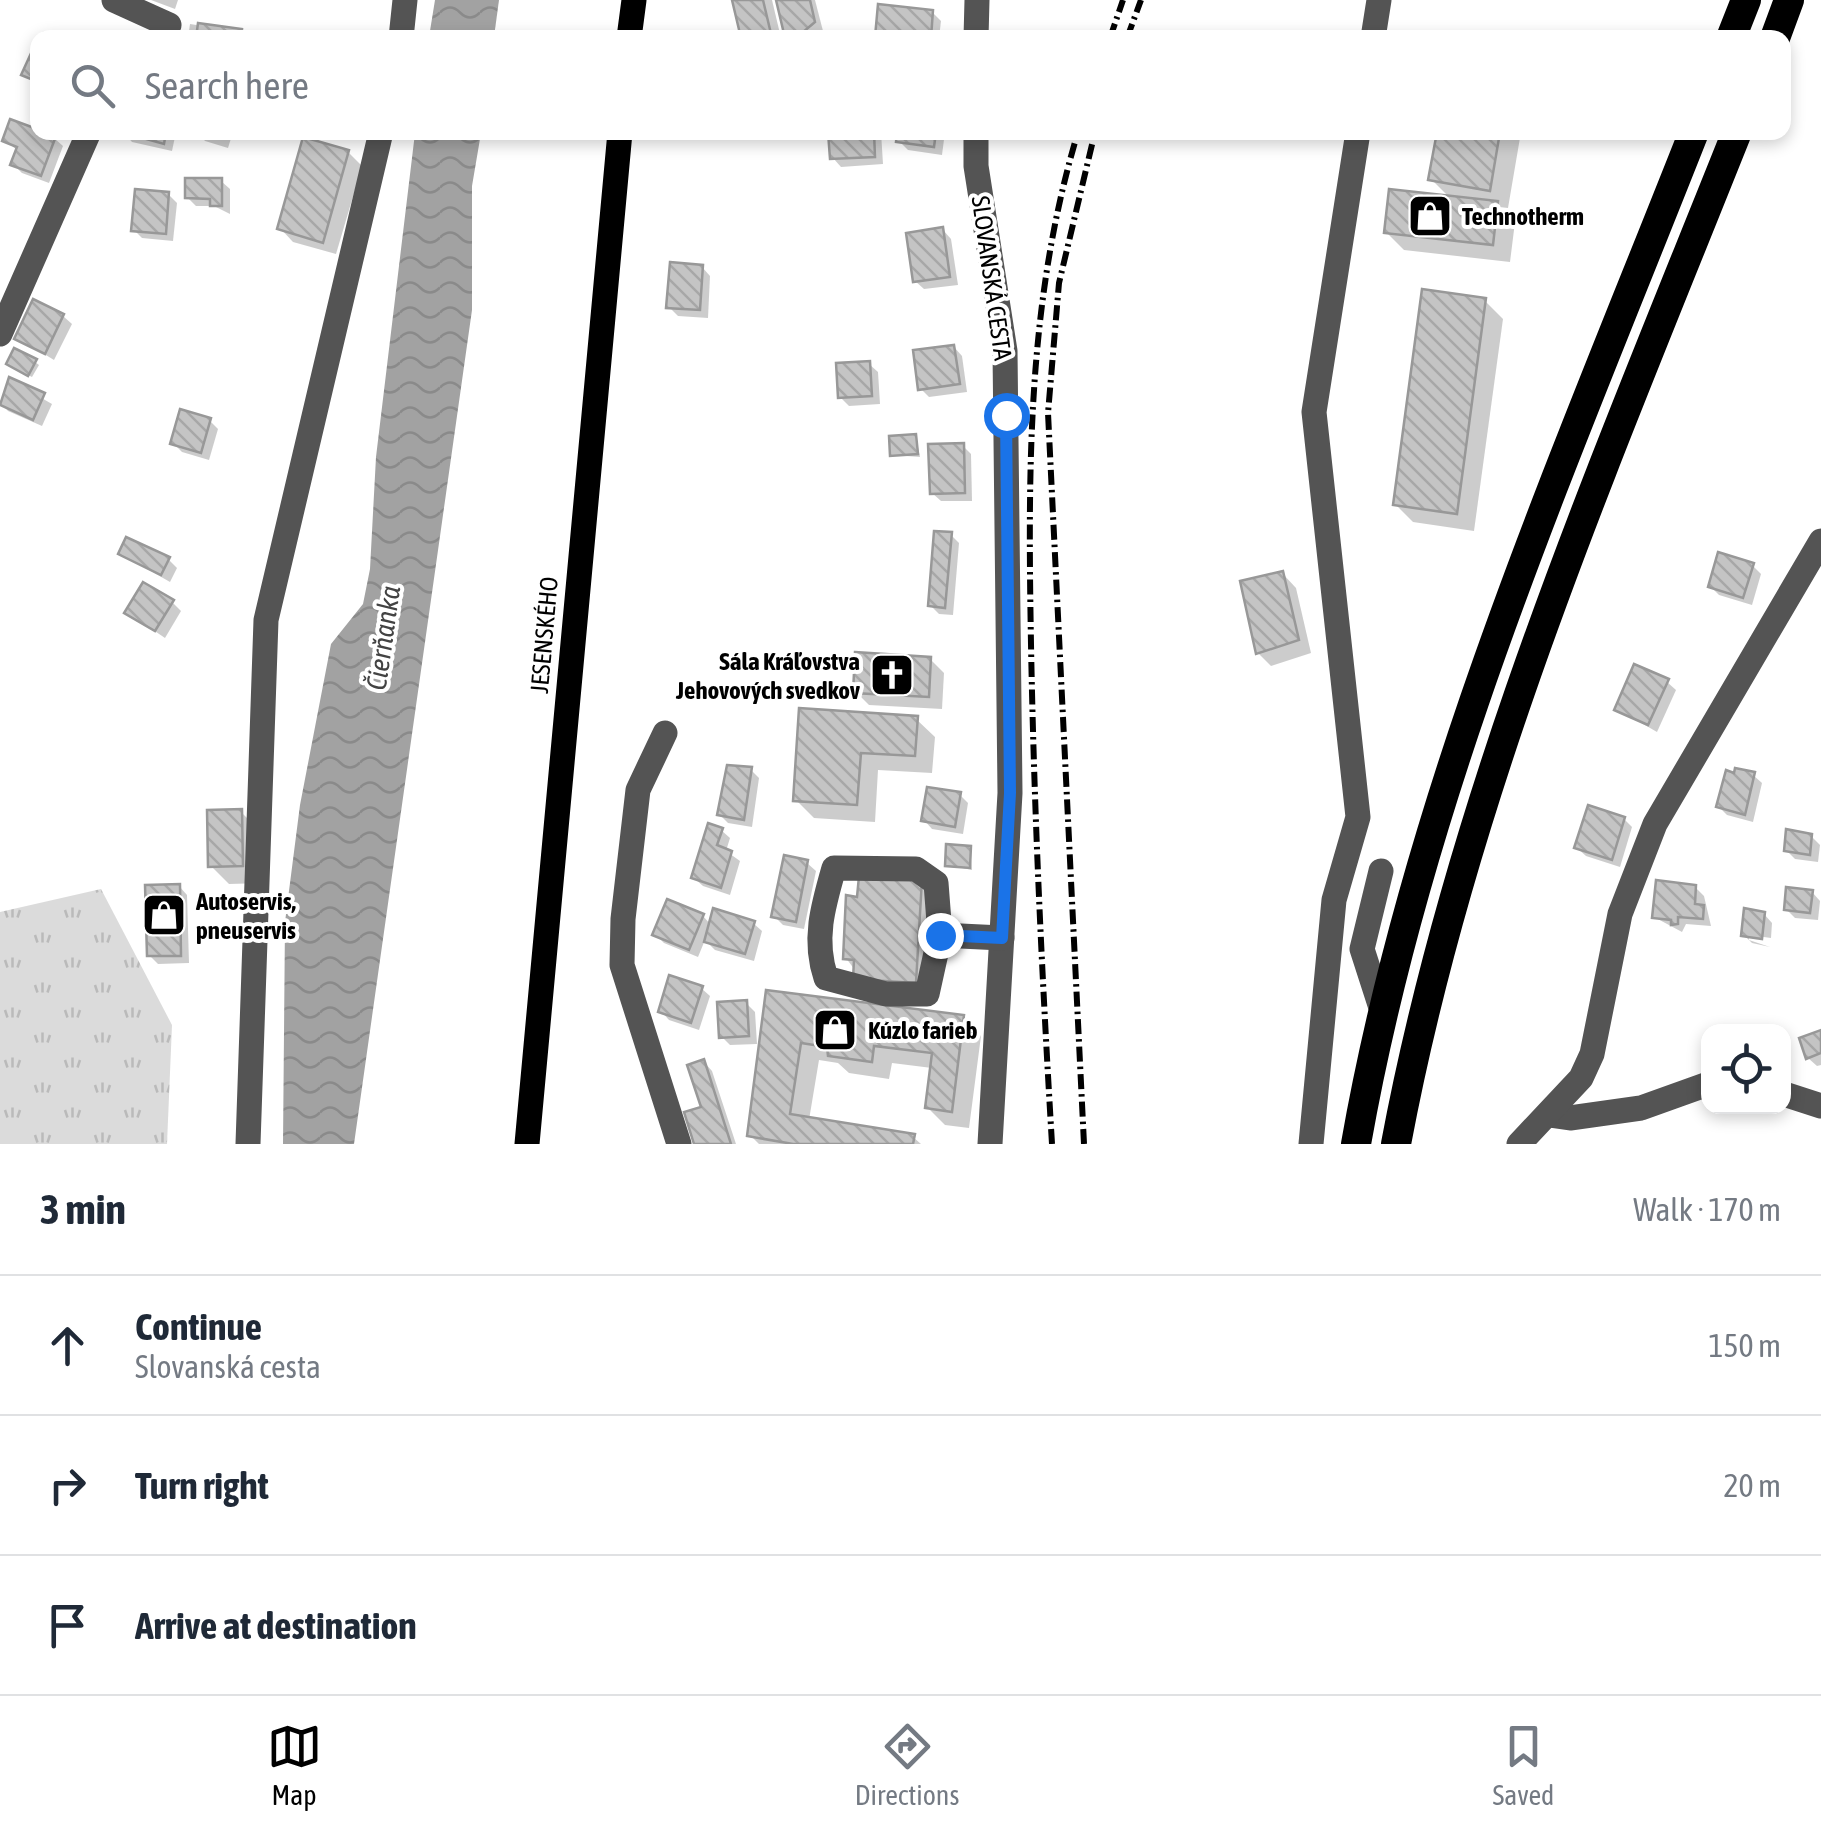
<!DOCTYPE html>
<meta charset="utf-8">
<style>
:root{--surface:#fff;--page:#f2f2f3;--text:#1f2937;--muted:#747a83;--line:#e0e1e3;--accent:#000}
body{margin:0;font-family:"Asap Condensed",sans-serif;background:var(--page);color:var(--text)}
.controls{position:absolute;right:30px;bottom:30px;display:grid;overflow:hidden;border-radius:20px;box-shadow:0 5px 15px #0003}
.controls button{width:90px;height:90px;display:grid;place-items:center;padding:0;border:0;border-bottom:2px solid var(--line);background:var(--surface);color:var(--text);font:50px sans-serif}
.stop{position:absolute;width:30px;height:30px;margin:-22px;border:8px solid #1a73e8;border-radius:50%;background:#fff}
.stop.end{background:#1a73e8;border-color:#fff;box-shadow:0 2px 10px #0008}
.list{margin:0;padding:0;list-style:none}
h2{display:flex;justify-content:space-between;align-items:center;height:130px;margin:0;padding:0 40px;font-size:42px}
h2 small{font-size:32px;font-weight:400;color:var(--muted)}
.list li{display:grid;grid-template-columns:65px 1fr auto;gap:30px;align-items:center;box-sizing:border-box;height:140px;padding:0 40px;border-top:2px solid var(--line)}
.list b{display:block;font-size:38px;white-space:nowrap}
.list p{margin:0;font-size:32px;white-space:nowrap;color:var(--muted)}
.list em{font-size:32px;font-style:normal;color:var(--muted)}
.icon{flex:none;width:55px;height:55px;fill:none;stroke:currentColor;stroke-width:2;stroke-linecap:round;stroke-linejoin:round}
.map{position:relative;flex:none;width:1821px;height:1144px;overflow:hidden}
.search{position:absolute;background:var(--surface);box-shadow:0 5px 15px #0003;left:30px;right:30px;top:30px;height:110px;display:flex;align-items:center;gap:25px;box-sizing:border-box;padding:0 35px;border-radius:20px;color:var(--muted);font-size:38px}
.sheet{height:550px;background:var(--surface)}
nav{display:flex;justify-content:space-around;align-items:center;box-sizing:border-box;height:140px;border-top:2px solid var(--line);background:var(--surface);font-size:28px;color:var(--muted)}
nav a{display:grid;justify-items:center;gap:5px}
nav .on{color:var(--accent)}
.map>svg:first-child{display:block}
</style>
<div class="map">
<svg width="1821" height="1144" viewBox="0 0 1821 1144">
<defs>
<pattern id="grass-tufts" width="24" height="20" patternUnits="userSpaceOnUse" patternTransform="scale(2.5)"><rect width="24" height="20" fill="#dbdbdb"/><path d="M3 7l-1-3M5 7V3M7 7l1-3M15 17l-1-3M17 17v-4M19 17l1-3" fill="none" stroke="#bababa"/></pattern>
<pattern id="water-waves" width="16" height="10" patternUnits="userSpaceOnUse" patternTransform="scale(2.5)"><rect width="16" height="10" fill="#a2a2a2"/><path d="M0 5q4-4 8 0t8 0" fill="none" stroke="#8a8a8a"/></pattern>
<pattern id="building-back-hatch" width="6" height="6" patternUnits="userSpaceOnUse" patternTransform="scale(2.5)"><rect width="6" height="6" fill="#c4c4c4"/><path d="M-1 5l2 2M0 0l6 6M5-1l2 2" fill="none" stroke="#a7a7a7"/></pattern>
</defs>
<rect width="100%" height="100%" fill="#fff"/>
<path fill="url(#grass-tufts)" d="M101,889L172,1025L167,1144H0V912Z"/>
<g fill="url(#water-waves)">
<path d="M435,0H499L494,37H429Z"/>
<path d="M415,133H481L472,186V310L354,1144H283L285,922L300,805L331,644L363,604L370,569L376,457Z"/>
</g>
<g fill="#0003">
<path d="M151,0H178L175,9Z"/>
<path d="M734,0H772L781,38H743Z"/>
<path d="M778,0H815L823,31L815,38H788Z"/>
<path d="M932,12L941,21L939,38L878,36Z"/>
<path d="M190,24L241,32L247,38H188Z"/>
<path d="M43,31L59,38H40Z"/>
<path d="M176,132L172,151L132,142L124,133Z"/>
<path d="M197,132H233L228,148L205,141Z"/>
<path d="M831,132H881L883,164L841,167L833,158Z"/>
<path d="M900,132H945L942,155L908,150L899,141Z"/>
<path d="M1439,132H1521L1508,208L1499,207L1515,222L1510,262L1404,250L1386,232L1450,198L1431,179Z"/>
<path d="M54,138L63,146L49,183L22,173L13,164L18,151L5,140Z"/>
<path d="M348,152L362,166L336,254L293,242L280,228Z"/>
<path d="M221,181L230,189V214L214,206H196L187,197Z"/>
<path d="M168,194L177,203L173,241L142,238L134,230Z"/>
<path d="M943,230L951,239L958,285L924,289L915,281Z"/>
<path d="M702,267L710,276L708,318L678,316L669,307Z"/>
<path d="M1485,301L1503,319L1474,531L1413,522L1395,504Z"/>
<path d="M63,316L72,324L54,360L18,338Z"/>
<path d="M954,347L962,356L967,392L929,397L920,388Z"/>
<path d="M35,362L39,365L32,377L12,367Z"/>
<path d="M869,364L878,372L880,404L849,406L840,397Z"/>
<path d="M10,380L52,404L42,426L8,411L0,402Z"/>
<path d="M209,420L218,429L209,460L182,452L173,443Z"/>
<path d="M916,437L920,457L892,455Z"/>
<path d="M963,446L971,454L972,501H941L932,493Z"/>
<path d="M951,535L959,543L953,615L939,614L930,605Z"/>
<path d="M121,554L168,559L177,568L170,582Z"/>
<path d="M1752,565L1761,574L1752,605L1719,595L1710,586Z"/>
<path d="M1283,574L1296,588L1311,653L1271,666L1258,653Z"/>
<path d="M172,602L181,611L165,638L128,613Z"/>
<path d="M930,659L944,673L942,709L869,705L856,692Z"/>
<path d="M1667,682L1676,690L1657,732L1617,709Z"/>
<path d="M802,711L916,719L935,737L932,773L878,770L875,822L814,818L796,800Z"/>
<path d="M751,770L759,778L752,827L728,823L720,815Z"/>
<path d="M1753,775L1762,783L1753,822L1727,815L1718,806Z"/>
<path d="M960,795L968,803L963,834L932,829L924,820Z"/>
<path d="M241,812L259,830L260,883L229,884L211,866Z"/>
<path d="M1624,819L1632,827L1620,867L1586,856L1577,848Z"/>
<path d="M721,830L730,838L726,851L740,861L730,895L703,886L694,878Z"/>
<path d="M1811,836L1820,845L1818,862L1795,859L1786,850Z"/>
<path d="M970,848L972,870L947,865Z"/>
<path d="M807,863L816,871L804,929L783,925L774,916Z"/>
<path d="M921,881L939,899L933,1000L874,996L846,958L859,899Z"/>
<path d="M179,886L187,895L189,963L158,964L149,955Z"/>
<path d="M1695,887L1704,896L1711,926L1686,924L1682,932L1654,917Z"/>
<path d="M1812,892L1820,901L1818,920L1795,918L1786,909Z"/>
<path d="M1764,914L1772,923L1771,938L1749,935V940L1770,947L1752,943L1744,935Z"/>
<path d="M703,916L711,925L753,923L762,931L754,961L715,950L705,940L698,957L664,943L655,934Z"/>
<path d="M701,988L710,996L699,1030L669,1020L661,1011Z"/>
<path d="M768,992L963,1018L981,1036L969,1128L945,1125L927,1107L932,1068L892,1063L889,1079L849,1073L838,1063L819,1060L809,1120L913,1137L921,1144H759L750,1135Z"/>
<path d="M746,1003L755,1012L757,1044L730,1045L721,1036Z"/>
<path d="M1821,1033V1065L1817,1066L1808,1058Z"/>
<path d="M704,1062L712,1071L736,1144H697L704,1108Z"/>
</g>
<g fill="url(#building-back-hatch)" stroke="#989898" stroke-width="2.5">
<path d="M732,0H763L772,38H741Z"/>
<path d="M776,0H810L815,22L796,38H785Z"/>
<path d="M878,4L933,10L931,38L875,37Z"/>
<path d="M198,23L242,29L241,38H196Z"/>
<path d="M38,38V82L21,75Z"/>
<path d="M10,119L56,136L41,176L10,165L17,147L2,141Z"/>
<path d="M121,132H166L164,144Z"/>
<path d="M828,132H874L875,157L830,159Z"/>
<path d="M897,132H936L934,147L896,142Z"/>
<path d="M1437,132H1500L1490,191L1428,180Z"/>
<path d="M303,137L349,150L323,243L277,229Z"/>
<path d="M185,178H222V206H210V199L185,198Z"/>
<path d="M135,189L169,192L166,234L131,231Z"/>
<path d="M1389,189L1498,201L1493,245L1384,233Z"/>
<path d="M943,227L950,277L913,282L906,233Z"/>
<path d="M670,262L703,265L700,310L666,308Z"/>
<path d="M1422,289L1486,298L1457,514L1393,505Z"/>
<path d="M33,299L64,314L45,354L14,339Z"/>
<path d="M954,345L960,384L918,390L913,350Z"/>
<path d="M14,348L37,359L28,376L6,364Z"/>
<path d="M870,361L872,396L838,398L836,363Z"/>
<path d="M9,377L45,393L33,420L0,405Z"/>
<path d="M180,409L211,418L201,453L170,444Z"/>
<path d="M916,434L918,454L890,456L889,436Z"/>
<path d="M964,443L965,493L930,494L928,444Z"/>
<path d="M934,531L952,532L945,608L928,606Z"/>
<path d="M126,537L170,557L161,575L118,554Z"/>
<path d="M1718,552L1754,563L1743,598L1708,587Z"/>
<path d="M1283,571L1299,640L1256,654L1240,581Z"/>
<path d="M143,582L174,600L155,631L124,613Z"/>
<path d="M855,652L931,657L929,697L853,693Z"/>
<path d="M1634,664L1669,679L1648,725L1614,710Z"/>
<path d="M799,708L918,716L915,756L861,753L857,805L793,801Z"/>
<path d="M727,765L752,767L744,820L717,815Z"/>
<path d="M1735,768L1755,772L1745,815L1716,807L1726,770L1734,773Z"/>
<path d="M927,787L961,792L955,827L921,821Z"/>
<path d="M1588,805L1625,817L1612,860L1574,848Z"/>
<path d="M242,809L243,866L208,867L207,810Z"/>
<path d="M708,823L723,828L717,845L732,851L721,888L691,878Z"/>
<path d="M1786,829L1812,834L1810,855L1784,851Z"/>
<path d="M946,844L971,846L970,868L945,866Z"/>
<path d="M784,855L808,860L796,922L771,917Z"/>
<path d="M859,876L922,879L916,983L853,979L854,960L843,959L846,895L857,897Z"/>
<path d="M1656,880L1696,885L1695,904L1704,905L1703,919L1678,917V924L1671,925V920L1652,918Z"/>
<path d="M180,884L181,956H147L145,885Z"/>
<path d="M1786,887L1813,890L1810,913L1784,910Z"/>
<path d="M667,899L704,914L689,950L652,935Z"/>
<path d="M713,908L755,921L745,954L704,942Z"/>
<path d="M1744,908L1765,912L1762,939L1741,936Z"/>
<path d="M669,975L703,986L691,1023L658,1012Z"/>
<path d="M766,990L964,1015L952,1112L925,1108L932,1053L874,1046L872,1062L828,1056L827,1047L801,1043L790,1114L915,1134L913,1144H793L747,1136Z"/>
<path d="M747,1000L749,1036L719,1038L717,1002Z"/>
<path d="M1821,1030V1053L1806,1059L1799,1038Z"/>
<path d="M704,1059L731,1144H694L684,1112L701,1107L687,1065Z"/>
</g>
<g fill="none" stroke-linecap="round" stroke-linejoin="round">
<g stroke="#545454" stroke-width="25">
<path d="M114,0L169,25"/>
<path d="M401,38L405,0"/>
<path d="M976,38L977,0"/>
<path d="M1373,38L1379,0"/>
<path d="M976,132V166L1005,351L1010,793L990,1144"/>
<path d="M0,334L89,132"/>
<path d="M665,733L638,790L623,919L622,965L679,1144"/>
<path d="M1381,871L1362,949L1382,1011"/>
<path d="M940,935L936,883L916,869L834,868C823,906 813,940 826,978L886,994H927L940,935L1002,938"/>
<path d="M1784,1094L1821,1106"/>
<path d="M1549,1115L1570,1118L1641,1108L1708,1084"/>
<path d="M248,1144L266,620L381,132"/>
<path d="M1311,1144L1334,900L1358,817L1314,412L1358,132"/>
<path d="M1519,1144L1581,1078L1592,1054L1620,914L1655,824L1821,541"/>
</g>
<g stroke="#000" stroke-width="25">
<path d="M629,38L634,0"/>
<path d="M527,1144L620,132"/>
</g>
<g stroke="#000" stroke-width="30">
<path d="M1731,38L1746,0"/>
<path d="M1775,38L1789,0"/>
<path d="M1356,1144C1418,792 1563,464 1694,132"/>
<path d="M1396,1144C1462,792 1605,463 1737,132"/>
</g>
<g stroke="#000" stroke-width="6" stroke-dasharray="15 5 2.5 5" stroke-linecap="butt">
<path d="M1110,38L1123,0"/>
<path d="M1127,38L1141,0"/>
<path d="M1052,1144C1042,977 1034,811 1031,644C1028,470 1027,301 1078,132"/>
<path d="M1084,1144L1048,413L1059,283L1095,132"/>
</g>
</g>
<g fill="none" stroke-linecap="round" stroke-linejoin="round">
<path stroke="#1a73e8" stroke-width="12" d="M940,935L1002,938L1010,793L1006,415"/>
</g>
<defs>
<symbol id="shop-square" viewBox="-11 -11 22 22"><rect x="-9" y="-9" width="18" height="18" rx="4" fill="#000" stroke="#fff"/><path d="M-5-2.5h2.3a2.7 3.5 0 0 1 5.4 0H5L5.5 6h-11ZM-1.5-2.5h3a1.5 2.3 0 0 0-3 0Z" fill="#fff"/></symbol>
<symbol id="church-square" viewBox="-11 -11 22 22"><rect x="-9" y="-9" width="18" height="18" rx="4" fill="#000" stroke="#fff"/><path d="M-1.2-6h2.4v3.5h3.3v2.4h-3.3V6h-2.4V-.1h-3.3v-2.4h3.3Z" fill="#fff"/></symbol>
</defs>
<g fill-rule="evenodd">
<use href="#shop-square" x="1405" y="191" width="50" height="50"/>
<use href="#church-square" x="867" y="650" width="50" height="50"/>
<use href="#shop-square" x="139" y="890" width="50" height="50"/>
<use href="#shop-square" x="810" y="1005" width="50" height="50"/>
</g>
<g text-anchor="middle" stroke-width="8" stroke-linejoin="round" paint-order="stroke">
<g font-size="25" font-weight="bold" fill="#000" stroke="#fff" text-anchor="start">
<text x="1462" y="225">Technotherm</text>
<text x="860" y="670" text-anchor="end">Sála Kráľovstva<tspan x="860" dy="29">Jehovových svedkov</tspan></text>
<text x="196" y="910">Autoservis,<tspan x="196" dy="29">pneuservis</tspan></text>
<text x="868" y="1039">Kúzlo farieb</text>
</g>
<g font-size="25" fill="#000" stroke="#fff">
<text transform="translate(992 278) rotate(82)" y="9">SLOVANSKÁ CESTA</text>
<text transform="translate(544 635) rotate(-85)" y="9">JESENSKÉHO</text>
</g>
<g font-size="28" font-style="italic" fill="#434343" stroke="#fff">
<text transform="translate(383 638) rotate(-82)" y="10">Čierňanka</text>
</g>
</g>
</svg>
<div class="controls">
<button><svg class="icon" aria-label="locate" viewBox="0 0 24 24"><circle cx="12" cy="12" r="6"/><path d="M12 2v4M12 18v4M2 12h4M18 12h4"/></svg></button>
</div>
<div class="stop" style="left:1006px;top:415px"></div>
<div class="stop end" style="left:940px;top:935px"></div>
<div class="search"><svg class="icon" aria-label="search" viewBox="0 0 24 24"><circle cx="10" cy="10" r="6"/><path d="M15 15l6 6"/></svg>Search here</div>
</div>
<section class="sheet">
<h2>3 min<small>Walk · 170 m</small></h2>
<ul class="list">
<li><svg class="icon" aria-label="ahead" viewBox="0 0 24 24"><path d="M12 20V5M6 11l6-6 6 6"/></svg><div><b>Continue</b><p>Slovanská cesta</p></div><em>150 m</em></li>
<li><svg class="icon" aria-label="right" viewBox="0 0 24 24"><path d="M7 20v-9h11M14 6l5 5-5 5"/></svg><div><b>Turn right</b></div><em>20 m</em></li>
<li><svg class="icon" aria-label="arrive" viewBox="0 0 24 24"><path d="M6 21V4h12l-3 4 3 4H6"/></svg><div><b>Arrive at destination</b></div></li>
</ul>
</section>
<nav>
<a class="on"><svg class="icon" aria-label="map" viewBox="0 0 24 24"><path d="M3 6l6-2 6 2 6-2v14l-6 2-6-2-6 2zM9 4v14M15 6v14"/></svg>Map</a>
<a><svg class="icon" aria-label="directions" viewBox="0 0 24 24"><path d="M12 3l9 9-9 9-9-9zM9 14v-3h6M13 9l2 2-2 2"/></svg>Directions</a>
<a><svg class="icon" aria-label="saved" viewBox="0 0 24 24"><path d="M7 4h10v16l-5-4-5 4z"/></svg>Saved</a>
</nav>
